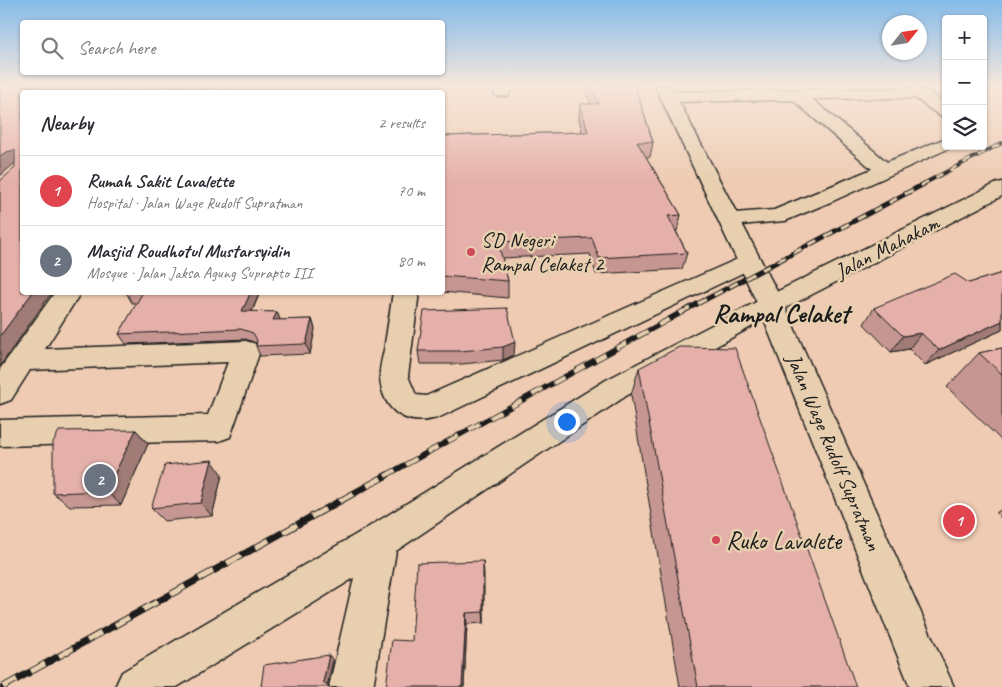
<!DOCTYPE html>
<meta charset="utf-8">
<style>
:root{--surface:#fff;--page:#f2f2f3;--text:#2b2b33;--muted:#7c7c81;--line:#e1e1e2;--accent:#0f766e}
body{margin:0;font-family:Caveat,sans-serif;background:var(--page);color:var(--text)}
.controls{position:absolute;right:15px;top:15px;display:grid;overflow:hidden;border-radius:5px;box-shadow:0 1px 4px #0004}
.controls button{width:45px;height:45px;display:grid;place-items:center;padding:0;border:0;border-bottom:1px solid var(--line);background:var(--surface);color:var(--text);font:25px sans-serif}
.compass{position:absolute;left:882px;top:15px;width:45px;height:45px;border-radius:50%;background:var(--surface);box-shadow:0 1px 4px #0004;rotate:60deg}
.you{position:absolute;left:566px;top:421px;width:18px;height:18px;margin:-12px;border:4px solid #fff;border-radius:50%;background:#1a73e8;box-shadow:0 0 0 8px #1a73e833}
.badge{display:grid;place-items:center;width:32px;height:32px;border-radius:50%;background:var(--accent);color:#fff;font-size:16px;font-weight:700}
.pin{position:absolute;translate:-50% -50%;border:2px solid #fff;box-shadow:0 1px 5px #0006}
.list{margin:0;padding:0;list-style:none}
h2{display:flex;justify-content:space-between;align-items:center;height:65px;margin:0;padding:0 20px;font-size:21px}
h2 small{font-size:16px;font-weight:400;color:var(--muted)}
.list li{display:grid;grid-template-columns:32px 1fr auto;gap:15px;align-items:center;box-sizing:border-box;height:70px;padding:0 20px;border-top:1px solid var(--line)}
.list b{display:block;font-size:19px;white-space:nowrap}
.list p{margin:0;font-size:16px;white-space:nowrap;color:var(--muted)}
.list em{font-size:16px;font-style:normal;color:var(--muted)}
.icon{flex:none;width:28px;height:28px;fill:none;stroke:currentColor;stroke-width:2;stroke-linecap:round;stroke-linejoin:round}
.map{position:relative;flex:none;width:1002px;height:687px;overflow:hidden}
.search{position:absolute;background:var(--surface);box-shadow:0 1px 4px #0004;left:20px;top:20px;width:425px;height:55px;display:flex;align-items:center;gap:12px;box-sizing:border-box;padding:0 18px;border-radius:5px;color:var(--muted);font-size:19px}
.panel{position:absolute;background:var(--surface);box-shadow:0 1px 4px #0004;left:20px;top:90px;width:425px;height:205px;border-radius:5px}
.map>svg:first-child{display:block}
</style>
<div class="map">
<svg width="1002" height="687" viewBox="0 0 1002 687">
<rect width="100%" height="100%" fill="#eecbb2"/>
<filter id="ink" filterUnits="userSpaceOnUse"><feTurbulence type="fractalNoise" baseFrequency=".02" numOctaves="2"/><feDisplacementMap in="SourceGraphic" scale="10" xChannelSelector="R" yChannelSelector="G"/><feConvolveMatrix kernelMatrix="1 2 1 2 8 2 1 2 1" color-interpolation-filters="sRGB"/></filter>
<g filter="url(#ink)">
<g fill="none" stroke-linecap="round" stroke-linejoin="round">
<defs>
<g id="minor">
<path d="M212,86H228L223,92H207Z"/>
<path d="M494,86H510V93L508,96H496L494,93Z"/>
<path d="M916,88L929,92L946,104V117L940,116L915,98L812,99L887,162L946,138V146L952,147L833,201L785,221L729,226L721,224L718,219L721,214L774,210L872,169L793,100L668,102L662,100L660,97L662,94L668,92Z"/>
<path d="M1002,182V196L780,311L626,396L396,551L373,687H329L354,578L177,687H115L122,672L367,528L606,380L762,299L995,184Z"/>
<path d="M749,254L757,256L761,261L757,266L440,417C407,428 383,412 380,378C379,369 382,359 384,350C387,331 390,312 393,292H419L408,376L416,395L426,396Z"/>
<path d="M55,292H81L45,349L246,341L256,344L260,351L230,437L219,441L0,446V420L208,415L228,362L30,370L11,400L0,404V369Z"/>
</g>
<path id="major" d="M655,86H671L784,305L954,687H910L758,305Z"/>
</defs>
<use href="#minor" stroke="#1c1c1c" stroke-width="3"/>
<use href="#major" stroke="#1c1c1c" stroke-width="3"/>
<use href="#minor" fill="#e7cfaf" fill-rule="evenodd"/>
<use href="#major" fill="#e7cfaf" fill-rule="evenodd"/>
<defs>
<path id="rail-far3" d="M921,185L1002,143"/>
<path id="rail-far2" d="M682,312L924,184"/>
<path id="rail-far1" d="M385,476L684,311"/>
<path id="rail" d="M3,687L387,475"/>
</defs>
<use href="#rail-far3" stroke="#1c1c1c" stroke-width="4"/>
<use href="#rail-far2" stroke="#1c1c1c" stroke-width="5"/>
<use href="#rail-far1" stroke="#1c1c1c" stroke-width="5.5"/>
<use href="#rail" stroke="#1c1c1c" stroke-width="7"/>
<use href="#rail-far3" stroke="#e7cfaf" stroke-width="2.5" stroke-dasharray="8" stroke-linecap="butt"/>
<use href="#rail-far2" stroke="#e7cfaf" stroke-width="3" stroke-dasharray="9" stroke-linecap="butt"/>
<use href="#rail-far1" stroke="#e7cfaf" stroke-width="4" stroke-dasharray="12" stroke-linecap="butt"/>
<use href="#rail" stroke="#e7cfaf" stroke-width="5" stroke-dasharray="16" stroke-linecap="butt"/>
</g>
<g fill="#c69792" stroke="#1c1c1c">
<path d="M583,86H635L653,142L650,157H646L681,215L677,231H676L687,253L682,269L596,274L590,254L502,258L508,281V298L442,292V136L582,132L579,119L580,104H591Z"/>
<path d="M1002,273V330L925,365L909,349L891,352L864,324L874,308L969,283Z"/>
<path d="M126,292H260L252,312H277L280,320L312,319L315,329L310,354L260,356L256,346V343L246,339L126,344L119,334L137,303H132Z"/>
<path d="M507,308L514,355L503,360L462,364H420L418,351Z"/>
<path d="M1002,348V441L947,387L979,353Z"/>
<path d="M639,368L856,687H680L631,395Z"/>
<path d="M136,430L148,444L121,505L70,506L53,493Z"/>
<path d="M222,475L212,516L164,521L151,508Z"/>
<path d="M1002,509V519L996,513Z"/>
<path d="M483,561L484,623L467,624L464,687H386Z"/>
</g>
<g fill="#a17b77" stroke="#1c1c1c">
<path d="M200,86H209L206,91V92H196Z"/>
<path d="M15,150L22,162L14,164L0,176V156L6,152Z"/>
<path d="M33,292H52L0,366V336Z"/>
<path d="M251,292H260L247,322L242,311Z"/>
<path d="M277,312L281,322L273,320Z"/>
<path d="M312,319L315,329L310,354L306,344Z"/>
<path d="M1002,321V330L925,365L939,350Z"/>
<path d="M921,333L909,349L891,352L903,336Z"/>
<path d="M515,342L514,355L503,360V347Z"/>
<path d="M136,430L148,444L121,505L106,491Z"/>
<path d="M212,460L222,475L212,516L201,503Z"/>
<path d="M483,561L484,574V623L483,612Z"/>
<path d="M466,613L467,624L464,687H462Z"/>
<path d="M329,655L333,660L327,687L323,682Z"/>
</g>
<g fill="#e6b0aa" stroke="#1c1c1c">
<path d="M0,86H200L196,92H22V292H33L0,336V181L15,168V150L6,152L0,156Z"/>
<path d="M591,86H635L653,142H637L681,215L668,216L687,253L599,258L592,238L498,242L508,281L442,276V136L588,132L580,104H599Z"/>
<path d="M1002,273V321L939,350L921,333L903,336L874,308L955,274L969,283Z"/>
<path d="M143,292H251L242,311L277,312L273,320L312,319L306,344L256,346L257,340L253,333L241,329L119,334Z"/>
<path d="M507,308L515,342L503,347L461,351H418L424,311Z"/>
<path d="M679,347L735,348L856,687H698L639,368Z"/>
<path d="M1002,348V374L979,353Z"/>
<path d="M136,430L106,491L53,493V442L59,431Z"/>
<path d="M212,460L201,503L151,508L165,465Z"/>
<path d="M483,561V612L466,613L462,687H386L392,640L412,641L417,563Z"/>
<path d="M329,655L323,682L328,685V687H261L264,665Z"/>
</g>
</g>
<linearGradient id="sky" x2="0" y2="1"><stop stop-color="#84bae9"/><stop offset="0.47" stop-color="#f7e8dc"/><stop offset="1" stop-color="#f7e8dc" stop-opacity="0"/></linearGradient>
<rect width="1002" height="182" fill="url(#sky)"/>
<g fill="#d1495b" stroke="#e7cfaf" stroke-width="2">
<circle cx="471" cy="252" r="5"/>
<circle cx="716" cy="540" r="5"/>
</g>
<g text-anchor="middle" stroke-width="5" stroke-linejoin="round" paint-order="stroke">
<g font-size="21" fill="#1c1c1c" stroke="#e7cfaf" text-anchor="start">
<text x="481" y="247">SD Negeri<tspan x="481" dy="24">Rampal Celaket 2</tspan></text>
</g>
<g font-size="21" fill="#1c1c1c" stroke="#e7cfaf">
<text transform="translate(887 247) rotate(-27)" y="7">Jalan Mahakam</text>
<text transform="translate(834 452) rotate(67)" y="7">Jalan Wage Rudolf Supratman</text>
</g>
<g font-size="25" fill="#1c1c1c" stroke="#e7cfaf" text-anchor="start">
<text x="726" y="549">Ruko Lavalete</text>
</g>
<g font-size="26" font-weight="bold" fill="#1c1c1c" stroke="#e7cfaf">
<text x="781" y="322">Rampal Celaket</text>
</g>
</g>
</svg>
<div class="controls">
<button>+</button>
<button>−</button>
<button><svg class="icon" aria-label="layers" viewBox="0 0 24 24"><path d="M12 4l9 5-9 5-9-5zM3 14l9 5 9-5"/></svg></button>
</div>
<svg class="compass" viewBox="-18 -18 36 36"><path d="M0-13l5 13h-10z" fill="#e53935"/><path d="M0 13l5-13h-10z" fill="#7c7c81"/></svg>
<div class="you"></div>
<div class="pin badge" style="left:959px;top:521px;background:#e0444e">1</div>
<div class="pin badge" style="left:100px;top:480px;background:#6b7280">2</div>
<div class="search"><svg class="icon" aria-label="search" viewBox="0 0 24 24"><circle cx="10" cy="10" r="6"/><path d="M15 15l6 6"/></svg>Search here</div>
<section class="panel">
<h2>Nearby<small>2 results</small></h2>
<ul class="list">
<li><span class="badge" style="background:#e0444e">1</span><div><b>Rumah Sakit Lavalette</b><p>Hospital · Jalan Wage Rudolf Supratman</p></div><em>70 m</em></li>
<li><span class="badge" style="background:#6b7280">2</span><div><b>Masjid Roudhotul Mustarsyidin</b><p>Mosque · Jalan Jaksa Agung Suprapto III</p></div><em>80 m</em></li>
</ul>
</section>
</div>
